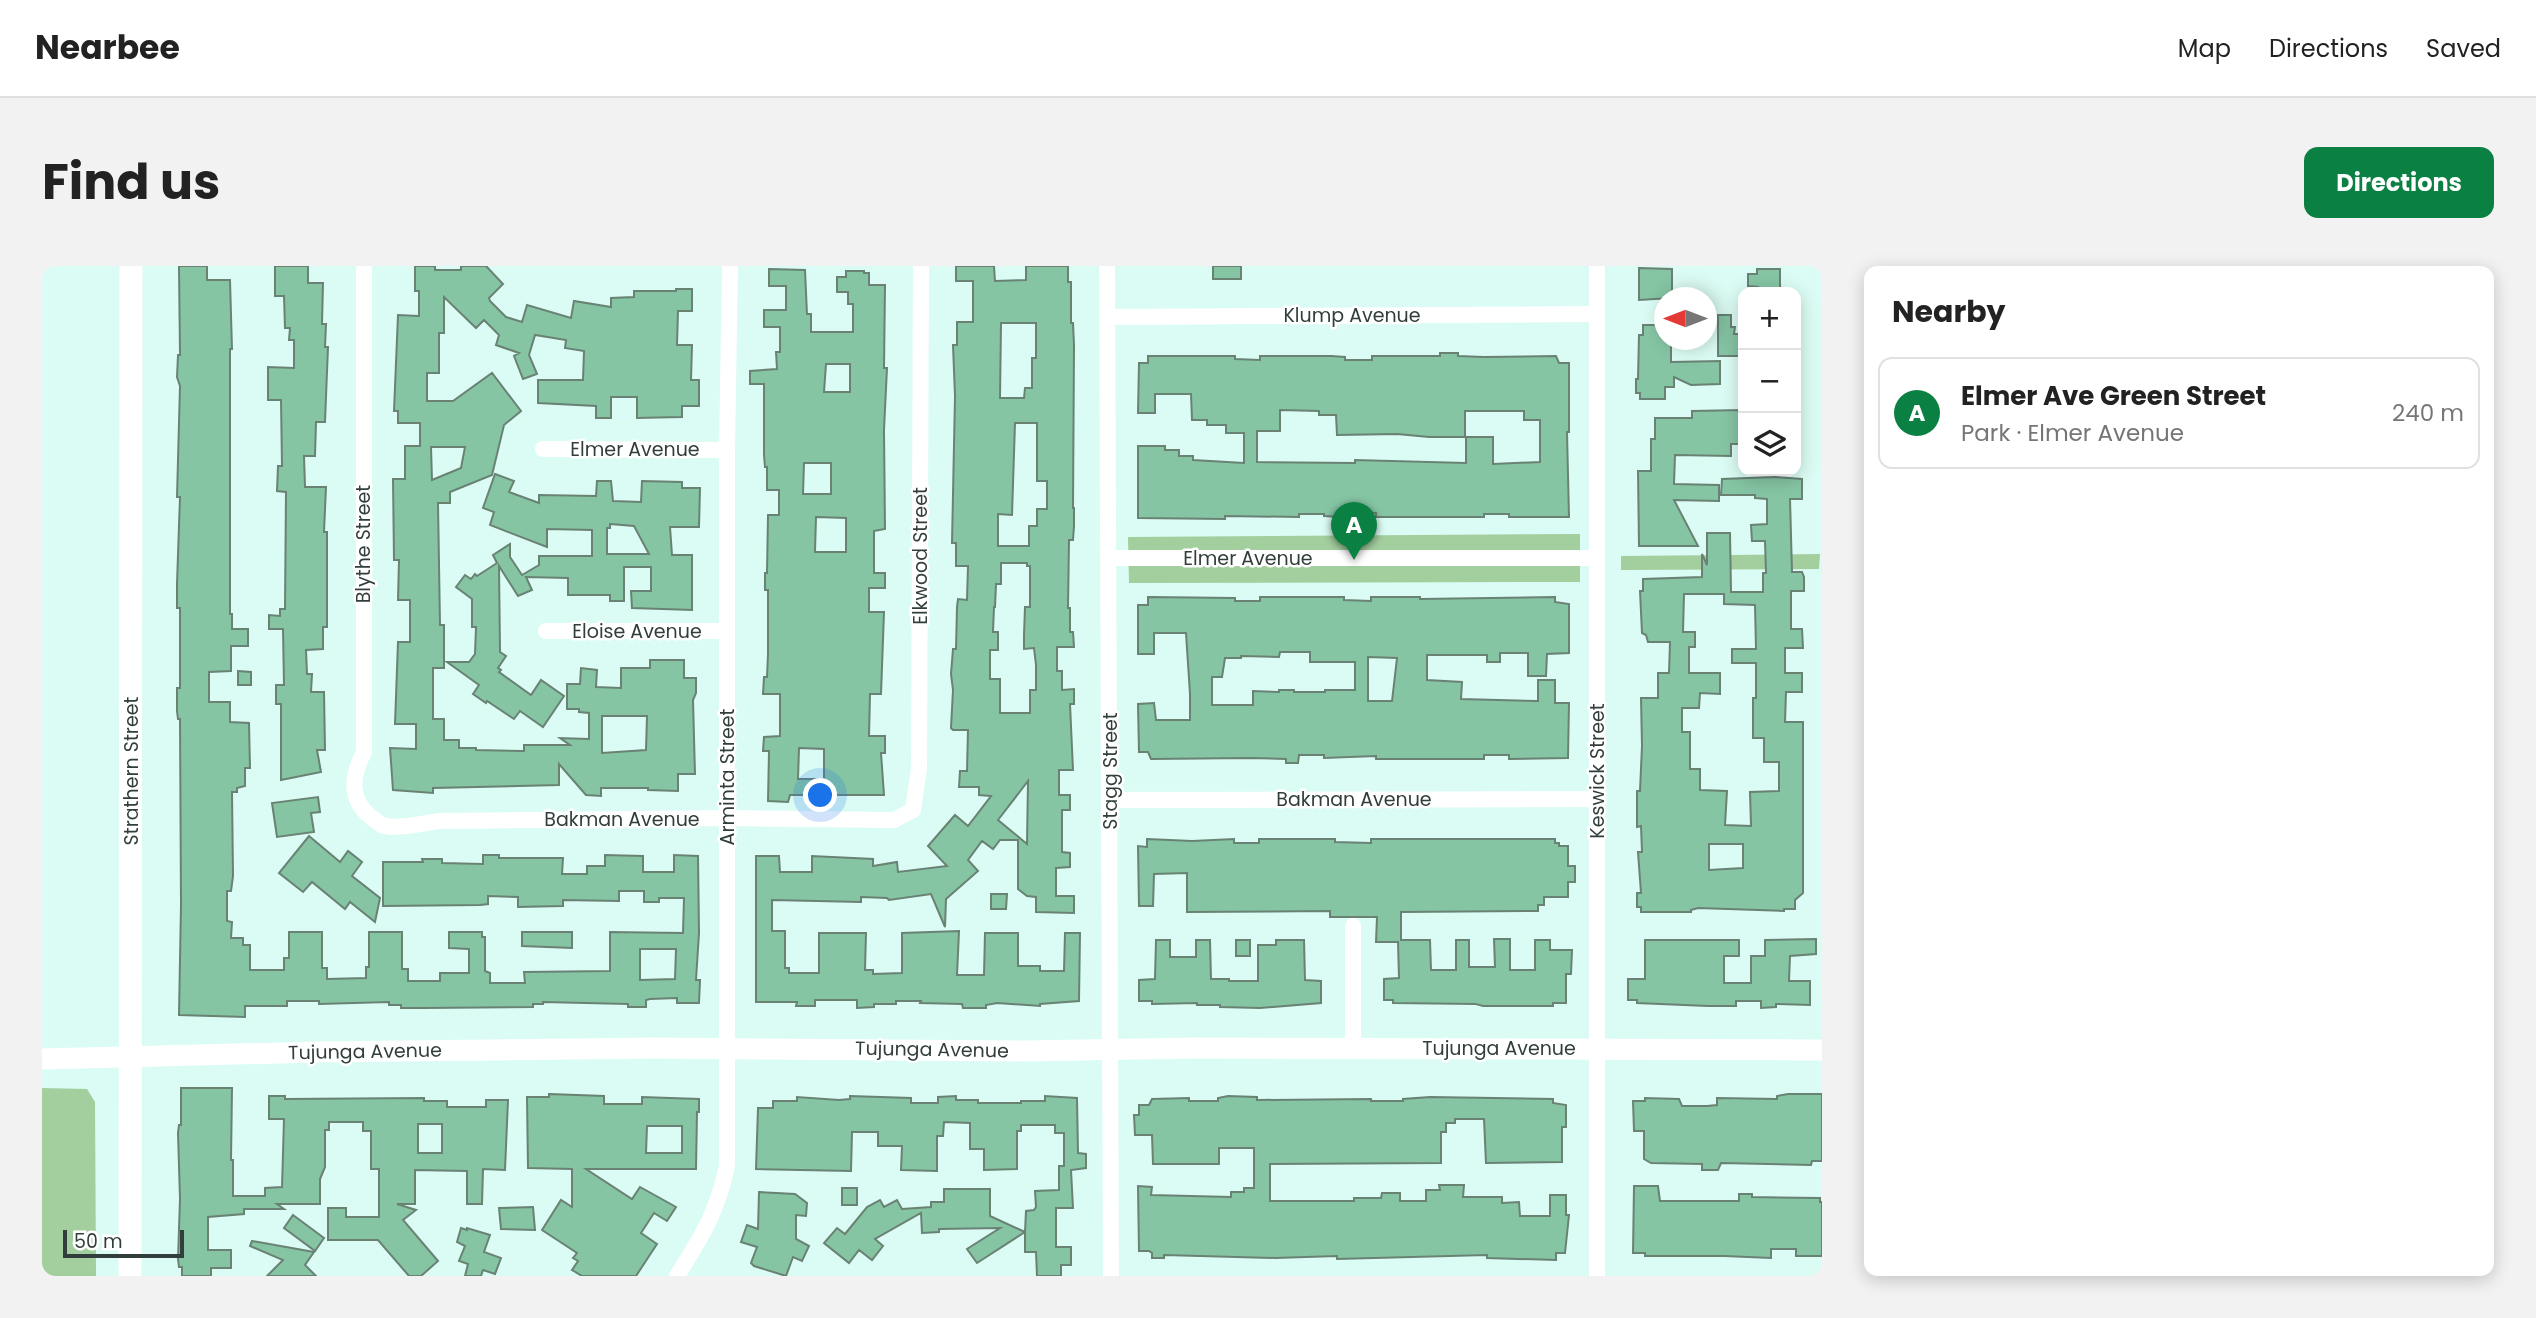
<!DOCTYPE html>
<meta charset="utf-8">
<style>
:root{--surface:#fff;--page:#f2f2f2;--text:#222;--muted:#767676;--line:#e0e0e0;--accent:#0b8043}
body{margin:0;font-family:Poppins,sans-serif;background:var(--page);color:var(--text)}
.controls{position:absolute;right:21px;top:21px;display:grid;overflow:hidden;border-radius:14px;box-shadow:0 4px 18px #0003}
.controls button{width:63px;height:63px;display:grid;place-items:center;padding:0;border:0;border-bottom:2px solid var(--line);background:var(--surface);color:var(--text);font:35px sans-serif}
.compass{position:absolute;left:1612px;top:21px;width:63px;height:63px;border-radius:50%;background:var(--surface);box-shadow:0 4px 18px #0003;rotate:270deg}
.scale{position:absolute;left:21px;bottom:18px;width:121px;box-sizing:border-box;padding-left:7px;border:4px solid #313e3b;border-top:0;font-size:19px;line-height:24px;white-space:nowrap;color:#313e3b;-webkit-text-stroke:5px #fff;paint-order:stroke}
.you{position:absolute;left:779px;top:530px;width:24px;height:24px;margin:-18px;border:5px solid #fff;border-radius:50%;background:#1a73e8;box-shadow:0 0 0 10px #1a73e833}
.badge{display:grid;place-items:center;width:46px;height:46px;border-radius:50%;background:var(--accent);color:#fff;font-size:23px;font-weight:700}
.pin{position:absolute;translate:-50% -58px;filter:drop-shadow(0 2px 4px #0008)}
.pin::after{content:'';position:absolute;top:37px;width:24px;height:21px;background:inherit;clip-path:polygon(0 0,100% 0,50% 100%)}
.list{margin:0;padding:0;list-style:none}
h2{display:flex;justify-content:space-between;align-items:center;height:91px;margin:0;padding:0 28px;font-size:30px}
h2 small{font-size:23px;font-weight:400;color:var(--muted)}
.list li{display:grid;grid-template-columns:46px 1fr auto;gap:21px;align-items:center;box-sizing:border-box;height:112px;margin:0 14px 14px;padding:0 14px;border:2px solid var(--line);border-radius:14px}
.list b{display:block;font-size:26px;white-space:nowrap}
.list p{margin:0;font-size:23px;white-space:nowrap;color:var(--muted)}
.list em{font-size:23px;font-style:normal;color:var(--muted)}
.icon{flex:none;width:38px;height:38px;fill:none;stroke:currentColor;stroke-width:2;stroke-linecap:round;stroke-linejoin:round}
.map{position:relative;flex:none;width:1780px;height:1010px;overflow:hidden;border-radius:14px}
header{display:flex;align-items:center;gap:42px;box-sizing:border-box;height:98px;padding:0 35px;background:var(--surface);border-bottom:2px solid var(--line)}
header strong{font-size:33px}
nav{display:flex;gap:38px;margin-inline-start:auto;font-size:24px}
.intro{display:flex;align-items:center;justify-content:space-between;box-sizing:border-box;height:168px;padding:0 42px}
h1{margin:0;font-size:49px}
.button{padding:18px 32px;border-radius:14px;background:var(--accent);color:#fff;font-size:24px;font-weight:700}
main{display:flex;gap:42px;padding:0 42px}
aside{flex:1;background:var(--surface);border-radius:14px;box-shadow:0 4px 18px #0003}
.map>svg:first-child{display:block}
</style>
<header>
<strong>Nearbee</strong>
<nav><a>Map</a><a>Directions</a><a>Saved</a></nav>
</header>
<div class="intro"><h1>Find us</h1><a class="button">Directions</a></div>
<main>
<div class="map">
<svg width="1780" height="1010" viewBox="0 0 1780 1010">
<rect width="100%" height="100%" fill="#dbfcf4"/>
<g fill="#a3ce9e">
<path d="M1538,268V316L1087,317L1086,271Z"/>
<path d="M1778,288L1777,303L1579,304V290Z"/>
<path d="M0,822L45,823L53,836L54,1010H0Z"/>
</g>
<g fill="#85c5a4" stroke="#698274" stroke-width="2" fill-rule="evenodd">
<path d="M137,0H165V14H188L190,83H188V348H190V363H206V380H189V405L167,406V436H188V456L207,457L208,502H203V520L195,522V526H190L191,610L189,625H185V655L190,656L189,672H201V679H208V704H242V692H247V666H280V702H285V713L324,712V701H327V666H360V703H366V715H398V707H427V683L407,682V666H440V671H443V705L448,707V717H483L482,706L568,705V666L641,667L642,632H617V636H602V625H577V635L521,634V640L476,641V631L446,630V638L438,639L341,640V596H381L380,593H400V597L441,598V589H457V592H521L520,608H545V600H563V589L601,590V606H632V589L656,590L657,667L654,714H658L657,737H635V732L608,733L604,734V741H586V738L501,736V738H491V741L381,742H359V739H347V736L277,738V735H245V740H203V751L137,749L139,639L138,453H136L135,445V422H138V342H135V318L138,231H135L138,120L135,111L136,89H138ZM598,683H634L633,713L598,714Z"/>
<path d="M233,0H266V17H281L280,58H284L283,81H286L283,156H274L273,190H262L263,221H284L282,266H285V361H281V383L264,384L265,408H270L269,426H282L283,484H275L279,506L239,514V438H234V419H242L241,363H227V349L238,350V343H243L244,226L235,225L236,200H240L239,134H226V101L252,102V74H247L248,62H243L242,30H233Z"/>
<path d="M373,0H393V4H419V0H444L461,18L447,32L448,35L464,51L480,56L485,39L529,52L532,35L569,41V32L592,31V25H634V23H650V45H636L635,79H650L649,114H657V140H640V151L595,152V131H569V152H554V140L496,137V114H541L542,85L523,82L524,74L493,69L487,89L495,108L481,113L472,90L477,87L454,79L457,69L442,54L434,62L402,31V67H397V107H385V135H411L450,107L479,145L462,159L450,209L408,226V237H396L398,359H402V402H391V453H402V474H417V482H434V484L482,485V479H528L518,472L547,473V447L537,446V443H525V418H538L539,402L555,404L554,421L579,422V402H608V394H642V412H654V427L651,434L653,508H636V525L606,524V522H559V530L544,529L517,498V519L391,522V527L351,524L348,482L374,483V458H353L356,376H368V334H356L357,294H352L351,213H363V180H378V157H356V145H352L356,49L377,50V25H373ZM389,181H423L419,202L390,214ZM560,450H605L604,484L560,487Z"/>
<path d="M914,0H952L953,15L984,14V0H1026V16H1029V57H1031L1032,79L1031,242H1032V260L1031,274H1027L1026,342H1028V366H1031L1032,381H1015V405H1020V424L1032,423V438H1028L1031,504H1017V529H1028V544H1020V586L1028,587V601L1014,602V630H1032V647L994,646V631L985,630L976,623V574H958L951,583L940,575L926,594L936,605L904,633L903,661L889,628L847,634L845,632L819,631V636L730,634V665H743V702H747V707H777V667H824L823,704H831V708L860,707V667L917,665L915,709H942L943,667H976V700H998V705H1022L1023,667H1038L1037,735L998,738V740L955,737L944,739V742H921L920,738L878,737L879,735H854V738H832V741L815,742V734H773V740H754L755,736H714V590H737L738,606H770V590L831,593V600L855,596L856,606L905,600L886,580L913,549L926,560L949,530L937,529V521H917L918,505H925L926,464H911L909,462L911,424L909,408L911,383H914L915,341L916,333L925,334L926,300H914V277H910L913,130L911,79H915V56H931V15H914ZM959,57H994V92H990V122H983L982,132H958ZM973,157H995V215H1005V243H995V260H987V280H956V248L970,249ZM959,297H985V300H988V341H983L982,369V383L992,382L994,399V424H988V447H958V413H948V384H956V366H951L952,341H953L954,318H959ZM986,515L985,578L956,554Z"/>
<rect x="1171" y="0" width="28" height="13"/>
<path d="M1597,2L1630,3V32L1597,34Z"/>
<path d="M727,3L763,4L765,48H769V66H811V38H806V26H795V11H804V5H822V7H827V19H843L842,102H845L842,164L843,263L832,265V307H843V322H827V346H842L839,428H828L827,470H843V487H839L842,529H748L746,536L726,535L727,485H721L722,471L738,470V428H721L722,411H725L726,388V324H723V307H725L726,249H737V224H725V201H723L722,189V118H708V105L735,103L734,86H738V61H722V44H744V20H727ZM784,98H808V126H782ZM762,197H789V228H761ZM774,251L804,252V286H773ZM757,482L782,483V513H756Z"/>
<path d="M1715,3H1738V26H1716V21L1706,20V8H1715Z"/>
<path d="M1676,49H1689V61H1693L1692,68H1698V90H1676Z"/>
<path d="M1601,59H1622V74H1629V96L1678,95V118L1649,119L1632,111V121H1623V133H1598V127H1594V113H1596L1597,69H1601Z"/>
<path d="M1398,87H1416V90L1442,91L1514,90L1517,97H1527V166H1525L1527,251H1467V248H1442V251H1334V247H1297V251L1282,250V248H1257V251L1183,250V253L1096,252V180H1123V184H1137V190H1151V194L1202,197V167H1184V159H1165V154H1150L1149,128H1113V147H1096L1097,97H1106V90H1193V93L1218,94V90H1289L1303,91V94H1330V90H1398ZM1238,144L1277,145V149H1294L1295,169L1355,168L1387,171H1423V145H1482V154H1498V196L1451,198V171H1424V197L1313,194V197L1215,196V165H1238Z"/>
<path d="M1701,144V178H1689V190L1633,189L1632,218L1677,219V235L1632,234L1656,280H1597L1596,205H1609V173H1613V152H1650V145Z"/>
<path d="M453,208L472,215L467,226L497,237V229L554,230L555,215H569L571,235L599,236L600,215L640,216V222H658L657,261H628L630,289H650V344L590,342L589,325H609V301H582V335H568V329H526V312L484,311L490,324L476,330L457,300L458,386L464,390L456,402L459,404L457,406L489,429L499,414L522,430L501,461L478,445L472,453L445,435L444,437L431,428L437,419L405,396H427L433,388L434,361H430V333L414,321L423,309L429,313L433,308L435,310L455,297L451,289L468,278V291L480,309L497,299V290H550V264L505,263V281L448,259L452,246L441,242ZM568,258L592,260L607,288H565V262H568Z"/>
<path d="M1733,211L1760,213V233H1748L1750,306H1760L1762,311V325H1749V363H1760L1761,382H1743V407H1760V426H1744L1743,456H1761V627L1753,634V643H1742V645L1656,642L1649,644V646H1599V641H1595V627H1599L1596,586H1600L1599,560L1595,561V525H1598L1600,480L1599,432H1616V407H1627L1628,376H1606L1604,369L1600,367L1598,325H1601V313L1660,311V288L1665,299V267H1688L1689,326H1721V307H1724L1723,275H1710L1709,259L1725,258V233L1713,232V229H1679L1680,213ZM1642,328H1682V338L1713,339L1714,383H1690V397H1714V432H1711V472H1722V496H1737V525L1708,526L1709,560L1683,559L1685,525L1658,524V503H1648V466H1640V442H1657L1658,427L1678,428V407H1647V381H1653V366H1641ZM1667,578H1701V602L1667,604Z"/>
<path d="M1106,331L1193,332V335H1218V331H1302V334L1329,335V331H1378V333L1513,331V336L1527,338V387L1505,388L1504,410H1486V387H1458V396H1445V389H1385V414L1420,416L1419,433L1496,435V414H1513V437H1527L1526,492L1467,493V489H1442V493H1334V490L1282,492V489H1257L1256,497H1244V493L1208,492L1109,493L1106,486H1097L1096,438L1112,437L1114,454H1148V428L1144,367H1112V388H1096V339H1106ZM1238,386H1268V396H1313V424H1283V426H1252V424H1237V426L1211,425V439H1170V411H1180L1183,392H1199V390L1237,391ZM1326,391L1355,392L1350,435H1326Z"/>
<path d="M196,405L209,406V419H196Z"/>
<path d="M276,531L278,546L269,547L272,566L235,571L230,537Z"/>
<path d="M267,570L298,596L306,585L320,596L310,610L338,632L333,656L308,636L303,643L270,616L261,626L237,607Z"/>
<path d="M1105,573L1150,575L1192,573V577H1217V573H1293V576L1329,577V573H1513V577H1517V580H1526V600H1533V616H1526V631H1502V639H1496V645L1359,646V674H1388L1389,704H1414V674H1427V701H1453L1452,673H1468V704H1493V674H1508V684H1530L1529,708H1524V737H1511V740H1441L1434,738L1351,737V734H1342V713L1357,712L1356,676H1334L1335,651H1288V645L1145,646V607L1112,608L1111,640H1097L1096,580L1105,581Z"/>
<path d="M949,628H965L964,643H949Z"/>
<path d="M480,666H530V682L480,680Z"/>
<path d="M1774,673V688L1748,690L1747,715H1768V739L1734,738V741L1719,742V735H1694V740H1666L1595,737V734H1586V713H1603V674H1697V690H1682V717H1709V690H1723V674Z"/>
<path d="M1114,674H1128V691H1154V674H1168L1169,713H1187V715H1216V679H1234V674H1262L1263,714L1279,715V737L1218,742L1178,741V739H1155V737L1110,738V735H1097V714L1113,713Z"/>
<rect x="1194" y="674" width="14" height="16"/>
<path d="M139,822H190L189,894H191V930H223V922L240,921L242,853H227V830H243V833L382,832V835H405V841H444V834H466L463,904L441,903L440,938H425V905L373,904V938H355L374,944L361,954L396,995L379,1010H367L336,974H286V942H304V951H337V903H329V865H321V856H287V864H283V901L278,913V938H235L242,943H202V948L166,951V984H189V1002H169V1010H140V1001H137L136,993L138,933L136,867L137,859H139ZM376,858H400V887H376Z"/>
<path d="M507,828L562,830V838H600V831L657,833V846H655L654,903H544L590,933L598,921L634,941L625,955L612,947L599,967L615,978L594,1010H540L530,1004L536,995L531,992L535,987L500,964L519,934L530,941V903L486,902L485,831H507ZM605,860H640V887H604Z"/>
<path d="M1746,828H1780V895H1770L1769,899L1679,897L1676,904H1660V898L1609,897L1602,893V865H1592L1591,835H1603V832L1637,833L1640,840H1665L1675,839V832L1735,833V830Z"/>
<path d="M808,830L869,832V837H896V831L914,830V834H936V837H979V835H1003V830L1035,832L1036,887L1044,888V902L1029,904L1031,942H1014V981H1029V999H1019V1010H995L994,986H983V966L935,997L925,983L958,962L897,963V966L880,967L879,947L833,973L841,980L830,994L817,984L807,997L782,977L795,962L803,968L825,941L838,934L842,941L855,934L860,943L889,941V936H902V923H948V950L983,966L984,945L992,944L994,941L993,925L1017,924V900H1022V867H1013V859H979V865H975V903L942,904V883H928V857L902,856L901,870H895V905L859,904L860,880H836V866H810L809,905L714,903L716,842H731V835H755V831L797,834L808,833Z"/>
<path d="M1186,830L1215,831V834L1329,833V835H1361V833L1388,831L1511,833V837L1524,839V861H1520V896L1444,897L1442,853H1413V857H1404V866H1399V897L1228,898V935H1312V932H1339L1340,927H1358V935H1384V924H1398L1397,919H1422L1421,931H1460V937L1477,936L1478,950H1508V929H1524V949H1527L1523,987H1514V994L1445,992V989L1295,993V990L1233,992L1122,989V992H1110V987L1107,985H1097L1096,920L1110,921L1109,929L1189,931V926H1202V922H1212V882H1177V898H1111L1110,869H1093L1092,849H1097V839H1107L1110,833L1147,832V835H1176V832Z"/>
<path d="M1592,920H1616L1618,935H1697V928H1710V931L1778,932V936H1780V990H1754V983H1729V992L1682,990H1603V987H1591Z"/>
<rect x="800" y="922" width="15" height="17"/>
<path d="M717,926L753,928L765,937L764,950L754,949V973L767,980L760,995L751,991L744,1010L712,1000L709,997L715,981L699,976L705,959L716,963Z"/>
<path d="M491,941L493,964L459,963L457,942Z"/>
<path d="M251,949L282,972L273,985L242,962Z"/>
<path d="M419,962L425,964V962L448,969L442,986L459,992L453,1008L441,1004L439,1010H423L426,998L417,995L423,980L415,976Z"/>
<path d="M210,975L272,986L263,999L274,1010H225L241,994L208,980Z"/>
</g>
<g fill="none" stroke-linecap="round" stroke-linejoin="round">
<g stroke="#fff" stroke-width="16">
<path d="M322,0V486C310,509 306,533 329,551C333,554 338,559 343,560C360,563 381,557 398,555L685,552L852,554L871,544L877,502L879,0"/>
<path d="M1065,0L1069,1010"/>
<path d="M1555,0V1010"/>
<path d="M1065,51L1555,48"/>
<path d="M501,183L685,184"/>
<path d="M1067,292H1555"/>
<path d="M504,365H685"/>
<path d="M1068,534L1555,533"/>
<path d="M1311,660V782"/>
<path d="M635,1010C660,970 675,947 685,900V184L688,0"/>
</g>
<path stroke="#fff" stroke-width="21" d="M0,793L277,786L611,782L982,785L1152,782L1780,784"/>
<path stroke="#fff" stroke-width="23" d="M88,1010L89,0"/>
</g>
<g text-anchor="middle" stroke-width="5" stroke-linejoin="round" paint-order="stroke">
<g font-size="19" fill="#313e3b" stroke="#fff">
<text x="1310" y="56">Klump Avenue</text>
<text x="593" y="190">Elmer Avenue</text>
<text transform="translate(321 278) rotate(-90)" y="7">Blythe Street</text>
<text transform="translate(878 290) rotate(-90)" y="7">Elkwood Street</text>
<text x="1206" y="299">Elmer Avenue</text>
<text x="595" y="372">Eloise Avenue</text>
<text transform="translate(89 505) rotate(-90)" y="7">Strathern Street</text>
<text transform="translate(1068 505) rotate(-90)" y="7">Stagg Street</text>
<text transform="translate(1555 505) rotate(-90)" y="7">Keswick Street</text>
<text transform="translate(685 511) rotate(-90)" y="7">Arminta Street</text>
<text x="1312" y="540">Bakman Avenue</text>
<text x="580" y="560">Bakman Avenue</text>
<text x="1457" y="789">Tujunga Avenue</text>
<text transform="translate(890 783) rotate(1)" y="7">Tujunga Avenue</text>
<text transform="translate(323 785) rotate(-1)" y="7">Tujunga Avenue</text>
</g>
</g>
</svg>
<div class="controls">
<button>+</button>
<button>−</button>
<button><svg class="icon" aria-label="layers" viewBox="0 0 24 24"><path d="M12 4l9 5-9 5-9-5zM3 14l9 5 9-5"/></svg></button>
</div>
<svg class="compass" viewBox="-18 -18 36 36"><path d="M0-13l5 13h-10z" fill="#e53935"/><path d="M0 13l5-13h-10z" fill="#767676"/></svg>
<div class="scale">50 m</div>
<div class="you"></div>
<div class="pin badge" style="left:1312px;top:294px">A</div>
</div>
<aside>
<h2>Nearby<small></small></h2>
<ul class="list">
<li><span class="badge">A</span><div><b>Elmer Ave Green Street</b><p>Park · Elmer Avenue</p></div><em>240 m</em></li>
</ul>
</aside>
</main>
